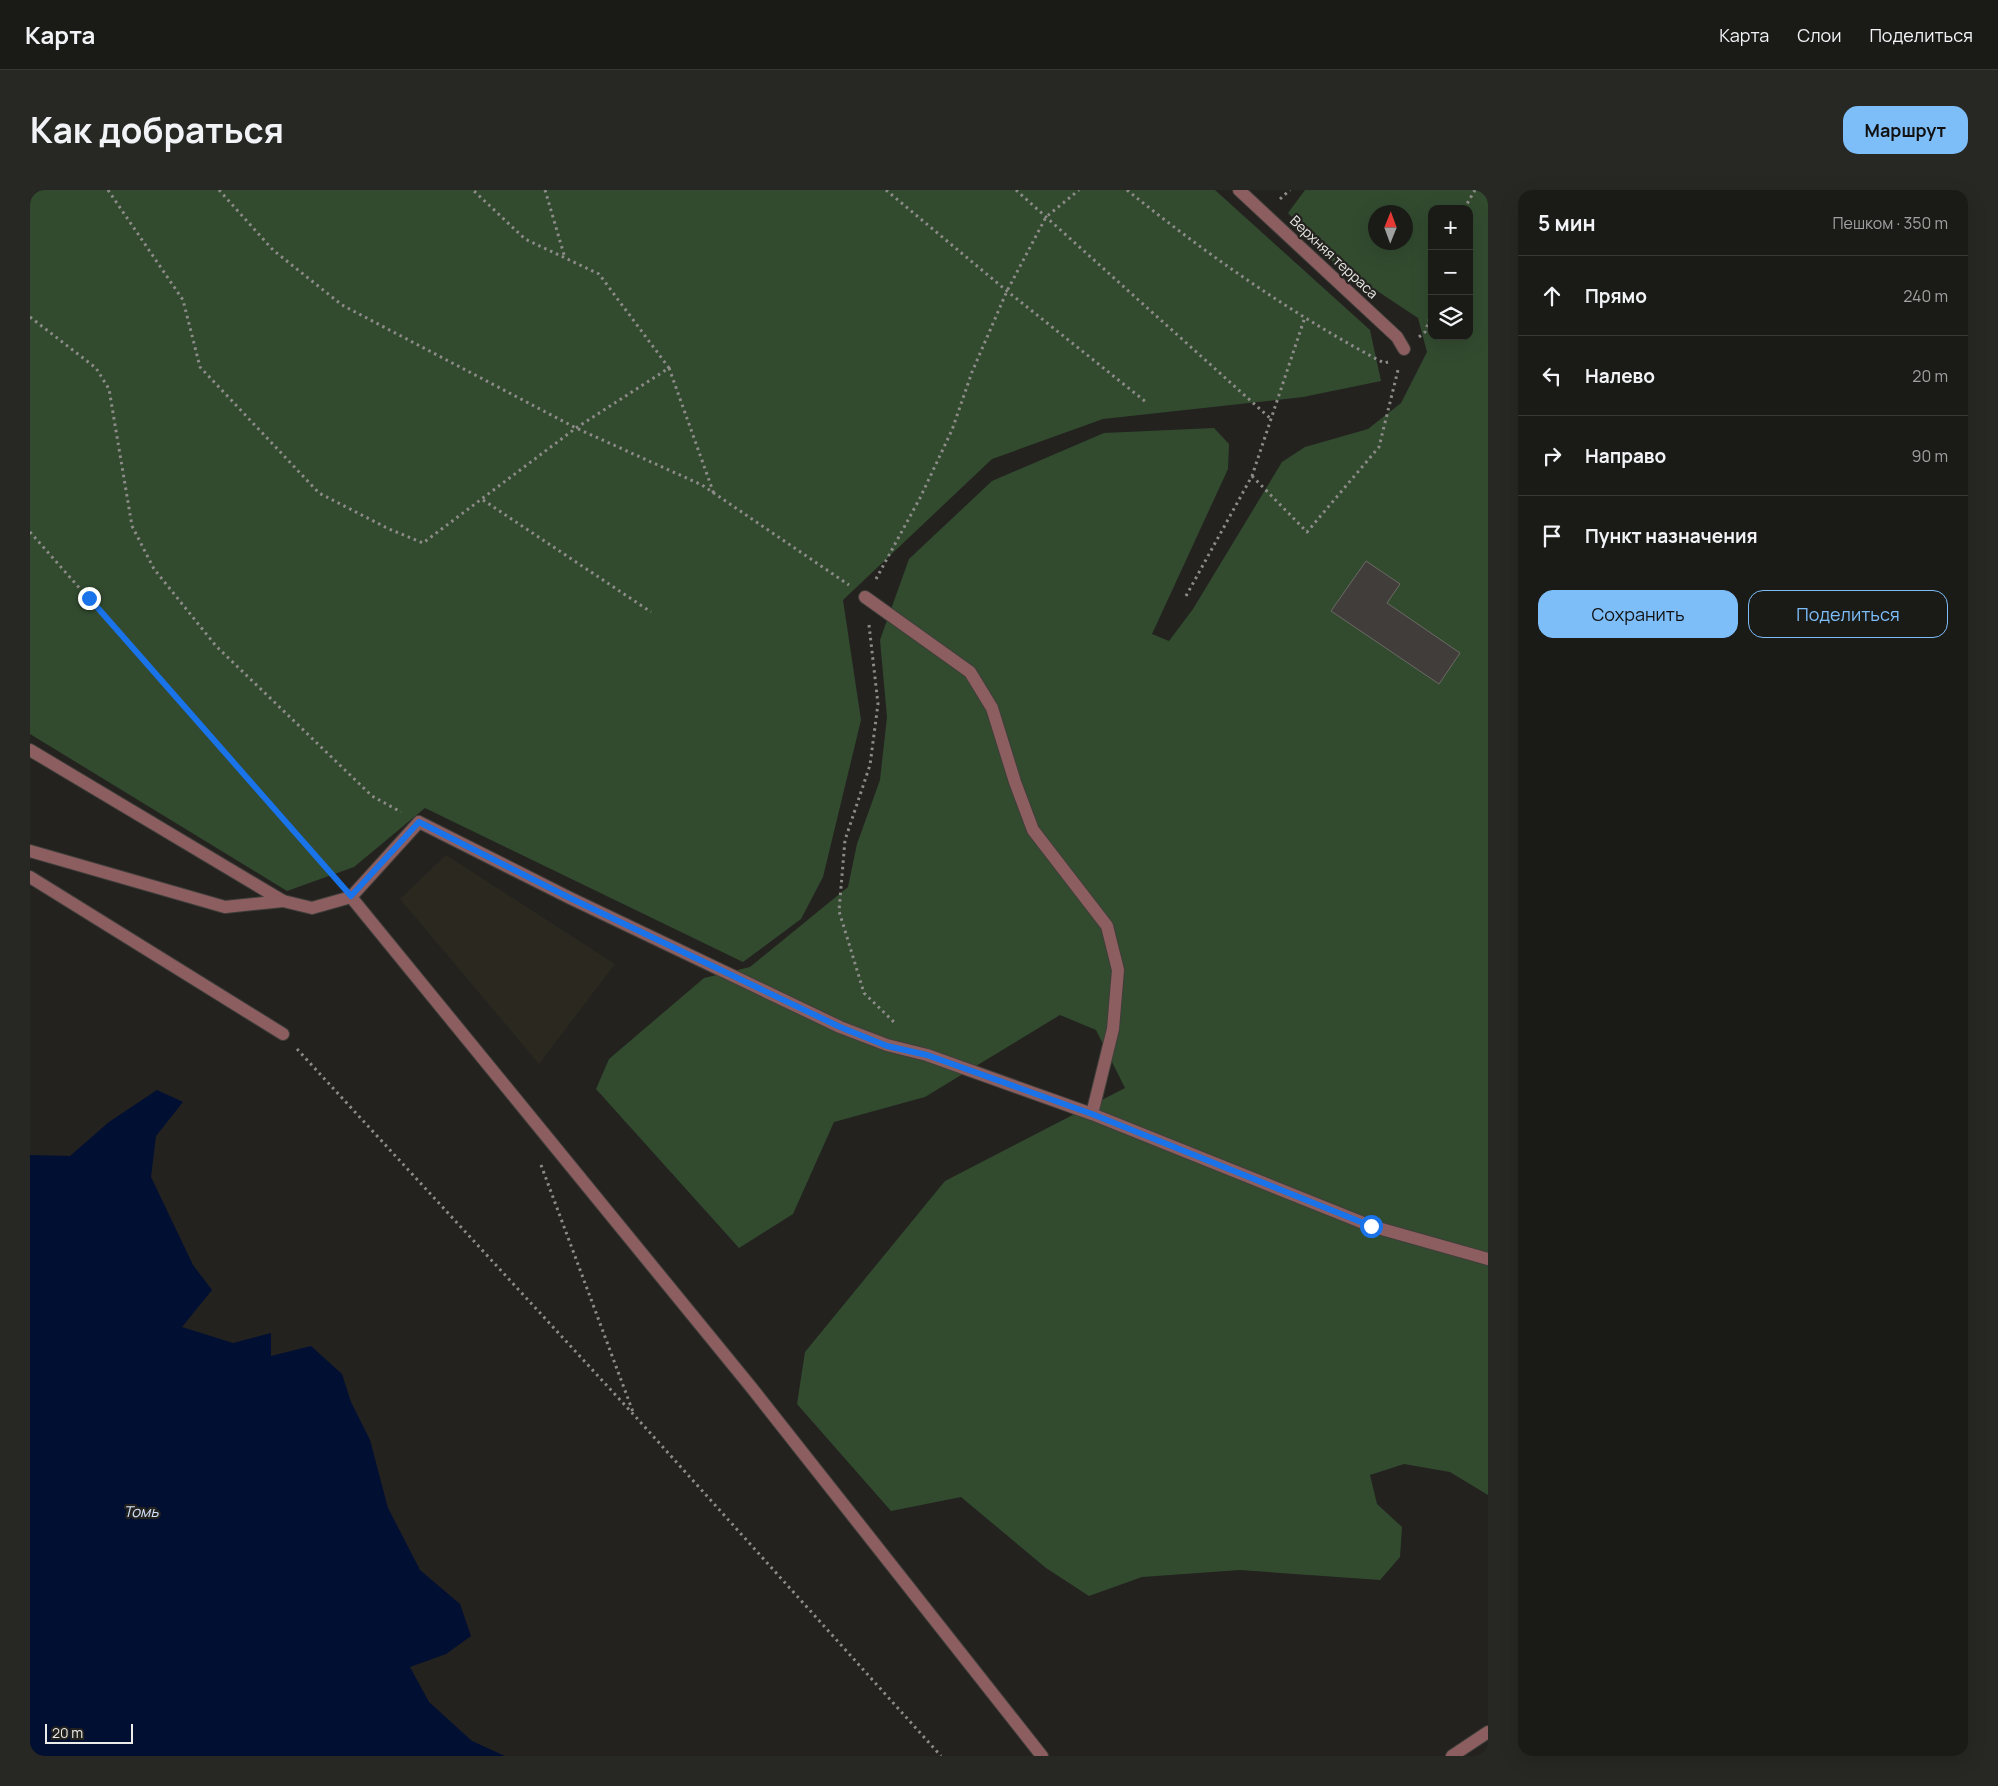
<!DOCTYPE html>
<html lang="ru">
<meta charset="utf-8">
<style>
:root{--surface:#1a1a17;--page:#272724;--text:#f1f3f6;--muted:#9fa1a1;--line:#383836;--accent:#7dbef9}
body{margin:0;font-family:Manrope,sans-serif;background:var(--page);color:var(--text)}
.controls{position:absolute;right:15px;top:15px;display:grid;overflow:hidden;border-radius:10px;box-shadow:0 5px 20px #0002}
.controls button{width:45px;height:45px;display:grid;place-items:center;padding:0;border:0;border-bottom:1px solid var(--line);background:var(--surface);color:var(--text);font:25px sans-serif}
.compass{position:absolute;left:1338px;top:15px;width:45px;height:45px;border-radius:50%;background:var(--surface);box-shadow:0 5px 20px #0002;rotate:1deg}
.scale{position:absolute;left:15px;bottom:12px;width:88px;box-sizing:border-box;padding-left:5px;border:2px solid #ebebe8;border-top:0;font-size:14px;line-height:18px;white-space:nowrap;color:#ebebe8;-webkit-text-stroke:4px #23221f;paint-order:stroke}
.stop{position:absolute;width:15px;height:15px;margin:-11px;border:4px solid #1a73e8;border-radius:50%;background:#fff}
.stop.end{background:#1a73e8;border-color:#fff;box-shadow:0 1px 5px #0008}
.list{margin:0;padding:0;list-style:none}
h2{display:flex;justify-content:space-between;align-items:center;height:65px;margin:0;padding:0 20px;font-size:21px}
h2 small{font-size:16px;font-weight:400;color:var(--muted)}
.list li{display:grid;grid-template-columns:32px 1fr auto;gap:15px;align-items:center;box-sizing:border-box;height:80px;padding:0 20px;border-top:1px solid var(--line)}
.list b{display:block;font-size:19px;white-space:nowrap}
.list em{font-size:16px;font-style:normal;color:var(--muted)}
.actions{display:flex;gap:10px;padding:15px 20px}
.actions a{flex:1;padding:11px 0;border:1px solid var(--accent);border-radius:15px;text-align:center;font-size:18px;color:var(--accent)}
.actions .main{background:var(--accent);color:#111}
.icon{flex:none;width:28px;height:28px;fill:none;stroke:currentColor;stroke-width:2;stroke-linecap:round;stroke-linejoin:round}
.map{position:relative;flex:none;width:1458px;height:1566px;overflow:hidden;border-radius:15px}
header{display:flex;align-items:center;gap:30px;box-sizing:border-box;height:70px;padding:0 25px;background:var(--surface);border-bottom:1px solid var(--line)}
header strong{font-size:24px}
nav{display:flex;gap:28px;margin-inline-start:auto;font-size:18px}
.intro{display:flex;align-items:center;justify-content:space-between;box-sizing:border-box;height:120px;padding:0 30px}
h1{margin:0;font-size:35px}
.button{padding:12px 22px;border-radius:15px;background:var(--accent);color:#111;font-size:18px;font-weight:700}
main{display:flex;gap:30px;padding:0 30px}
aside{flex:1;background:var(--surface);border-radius:15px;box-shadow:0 5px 20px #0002}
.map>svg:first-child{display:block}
</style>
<header>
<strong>Карта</strong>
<nav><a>Карта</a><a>Слои</a><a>Поделиться</a></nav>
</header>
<div class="intro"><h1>Как добраться</h1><a class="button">Маршрут</a></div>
<main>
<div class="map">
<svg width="1458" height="1566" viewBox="0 0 1458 1566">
<rect width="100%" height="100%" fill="#23221f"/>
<path fill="#2a281f" d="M416,665L585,774L509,874L370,709Z"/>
<g fill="#324b2f" fill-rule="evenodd">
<path d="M0,0H1185L1340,140L1351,191L1273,207L1073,229L962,269L813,410L831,530L793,687L771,729L713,772L395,618L324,677L257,701L0,544Z"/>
<path d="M1275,0H1458V1305L1420,1282L1374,1274L1340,1285L1347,1314L1372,1337L1370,1367L1350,1390L1210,1380L1112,1387L1059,1406L1016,1378L931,1307L861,1321L767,1214L775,1162L915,991L1095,898L1066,840L1030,825L895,907L804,932L763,1024L709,1058L566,899L579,869L674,788L720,777L818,697L827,654L850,590L857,527L850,450L879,369L962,291L1074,243L1184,238L1199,254L1198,279L1122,444L1139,451L1163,419L1252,272L1275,257L1338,239L1371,213L1397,162L1388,128L1302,71L1258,23ZM1402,19H1439V146H1402ZM1346,22H1376V52H1346Z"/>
</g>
<path fill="#010f33" d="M127,900L153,912L126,946L121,987L163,1075L182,1100L152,1137L203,1153L241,1143V1166L281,1156L312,1184L321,1212L340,1250L358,1318L390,1380L430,1414L441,1446L416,1464L380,1477L399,1512L442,1551L475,1566H0V965L40,966L79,932Z"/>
<path fill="#403d3a" stroke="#6c6965" d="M1336,371L1370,394L1357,413L1430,463L1409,494L1301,421Z"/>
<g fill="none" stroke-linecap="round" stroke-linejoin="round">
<defs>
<g id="minor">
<path d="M1209,0L1367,147L1374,159"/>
<path d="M835,407L940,482L962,518L985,592L1003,640L1077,736L1088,780L1083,839L1062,924"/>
<path d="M0,560L253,711L282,718L321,707L389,632L540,708L810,837L857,855L897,865L1062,924L1341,1036L1458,1069"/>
<path d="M0,661L195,717L253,711"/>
<path d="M0,687L253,844"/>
<path d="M321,707L721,1197L1012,1566"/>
<path d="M1422,1566L1458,1542"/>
</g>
</defs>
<use href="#minor" stroke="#3f3e3b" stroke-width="14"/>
<g stroke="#8c8b88" stroke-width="3" stroke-dasharray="2.5 4" stroke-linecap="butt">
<path d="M78,0L153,110L170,177L289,303L359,339L393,353L546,238L639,178L569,84L495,49L443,0"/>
<path d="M189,0L243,60L312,115L546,238L672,295L819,395"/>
<path d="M515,0L535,68"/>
<path d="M856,0L977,101L1116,212"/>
<path d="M986,0L1241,229"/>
<path d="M1097,0C1176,64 1263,125 1354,173L1358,172"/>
<path d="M1250,9L1260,0"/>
<path d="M1434,19L1445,0"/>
<path d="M0,127L66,178L79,199L102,336L124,379L186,456L342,606L371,622"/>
<path d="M1389,147L1395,142L1402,122"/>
<path d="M639,178L684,304"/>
<path d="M1222,286L1277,342L1349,257L1368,180"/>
<path d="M453,310L621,422"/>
<path d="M0,342L306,689"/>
<path d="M846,389L890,308L922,240L942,182L977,101L1016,27L1049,0"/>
<path d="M1156,406L1222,286L1275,127"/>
<path d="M839,435L848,514L840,575L815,650L809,721L834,803L866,834"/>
<path d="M267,859L604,1225L911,1566"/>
<path d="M511,975L603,1222"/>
</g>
<use href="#minor" stroke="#8c5e5f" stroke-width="12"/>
</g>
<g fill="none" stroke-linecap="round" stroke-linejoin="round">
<path stroke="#1a73e8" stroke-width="6" d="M59,408L321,706L389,632L540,708L810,837L857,856L897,865L1062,924L1341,1036"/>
</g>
<g text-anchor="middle" stroke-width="4.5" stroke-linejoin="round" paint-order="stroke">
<g font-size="14" fill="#ebebe8" stroke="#23221f">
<text transform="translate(1304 67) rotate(43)" y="5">Верхняя терраса</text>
</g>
<g font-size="15" font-style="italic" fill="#d1e1fc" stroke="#23221f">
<text x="111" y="1327">Томь</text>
</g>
</g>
</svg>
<div class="controls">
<button>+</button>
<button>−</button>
<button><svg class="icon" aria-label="layers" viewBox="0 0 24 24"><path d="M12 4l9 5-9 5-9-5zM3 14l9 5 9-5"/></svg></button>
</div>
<svg class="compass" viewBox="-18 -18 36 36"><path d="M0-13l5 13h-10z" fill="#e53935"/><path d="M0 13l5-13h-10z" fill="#9fa1a1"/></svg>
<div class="scale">20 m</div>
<div class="stop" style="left:1341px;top:1036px"></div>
<div class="stop end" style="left:59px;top:408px"></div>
</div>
<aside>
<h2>5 мин<small>Пешком · 350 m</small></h2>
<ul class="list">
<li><svg class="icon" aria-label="ahead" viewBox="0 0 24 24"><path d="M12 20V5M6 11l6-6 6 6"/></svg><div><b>Прямо</b></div><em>240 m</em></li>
<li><svg class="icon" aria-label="left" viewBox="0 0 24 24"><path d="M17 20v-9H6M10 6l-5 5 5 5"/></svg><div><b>Налево</b></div><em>20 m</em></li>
<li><svg class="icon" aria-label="right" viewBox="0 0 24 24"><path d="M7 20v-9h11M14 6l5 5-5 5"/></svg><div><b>Направо</b></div><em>90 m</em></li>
<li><svg class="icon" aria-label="arrive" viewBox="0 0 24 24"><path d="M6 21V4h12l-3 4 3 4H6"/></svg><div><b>Пункт назначения</b></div></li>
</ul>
<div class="actions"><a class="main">Сохранить</a><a>Поделиться</a></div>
</aside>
</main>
